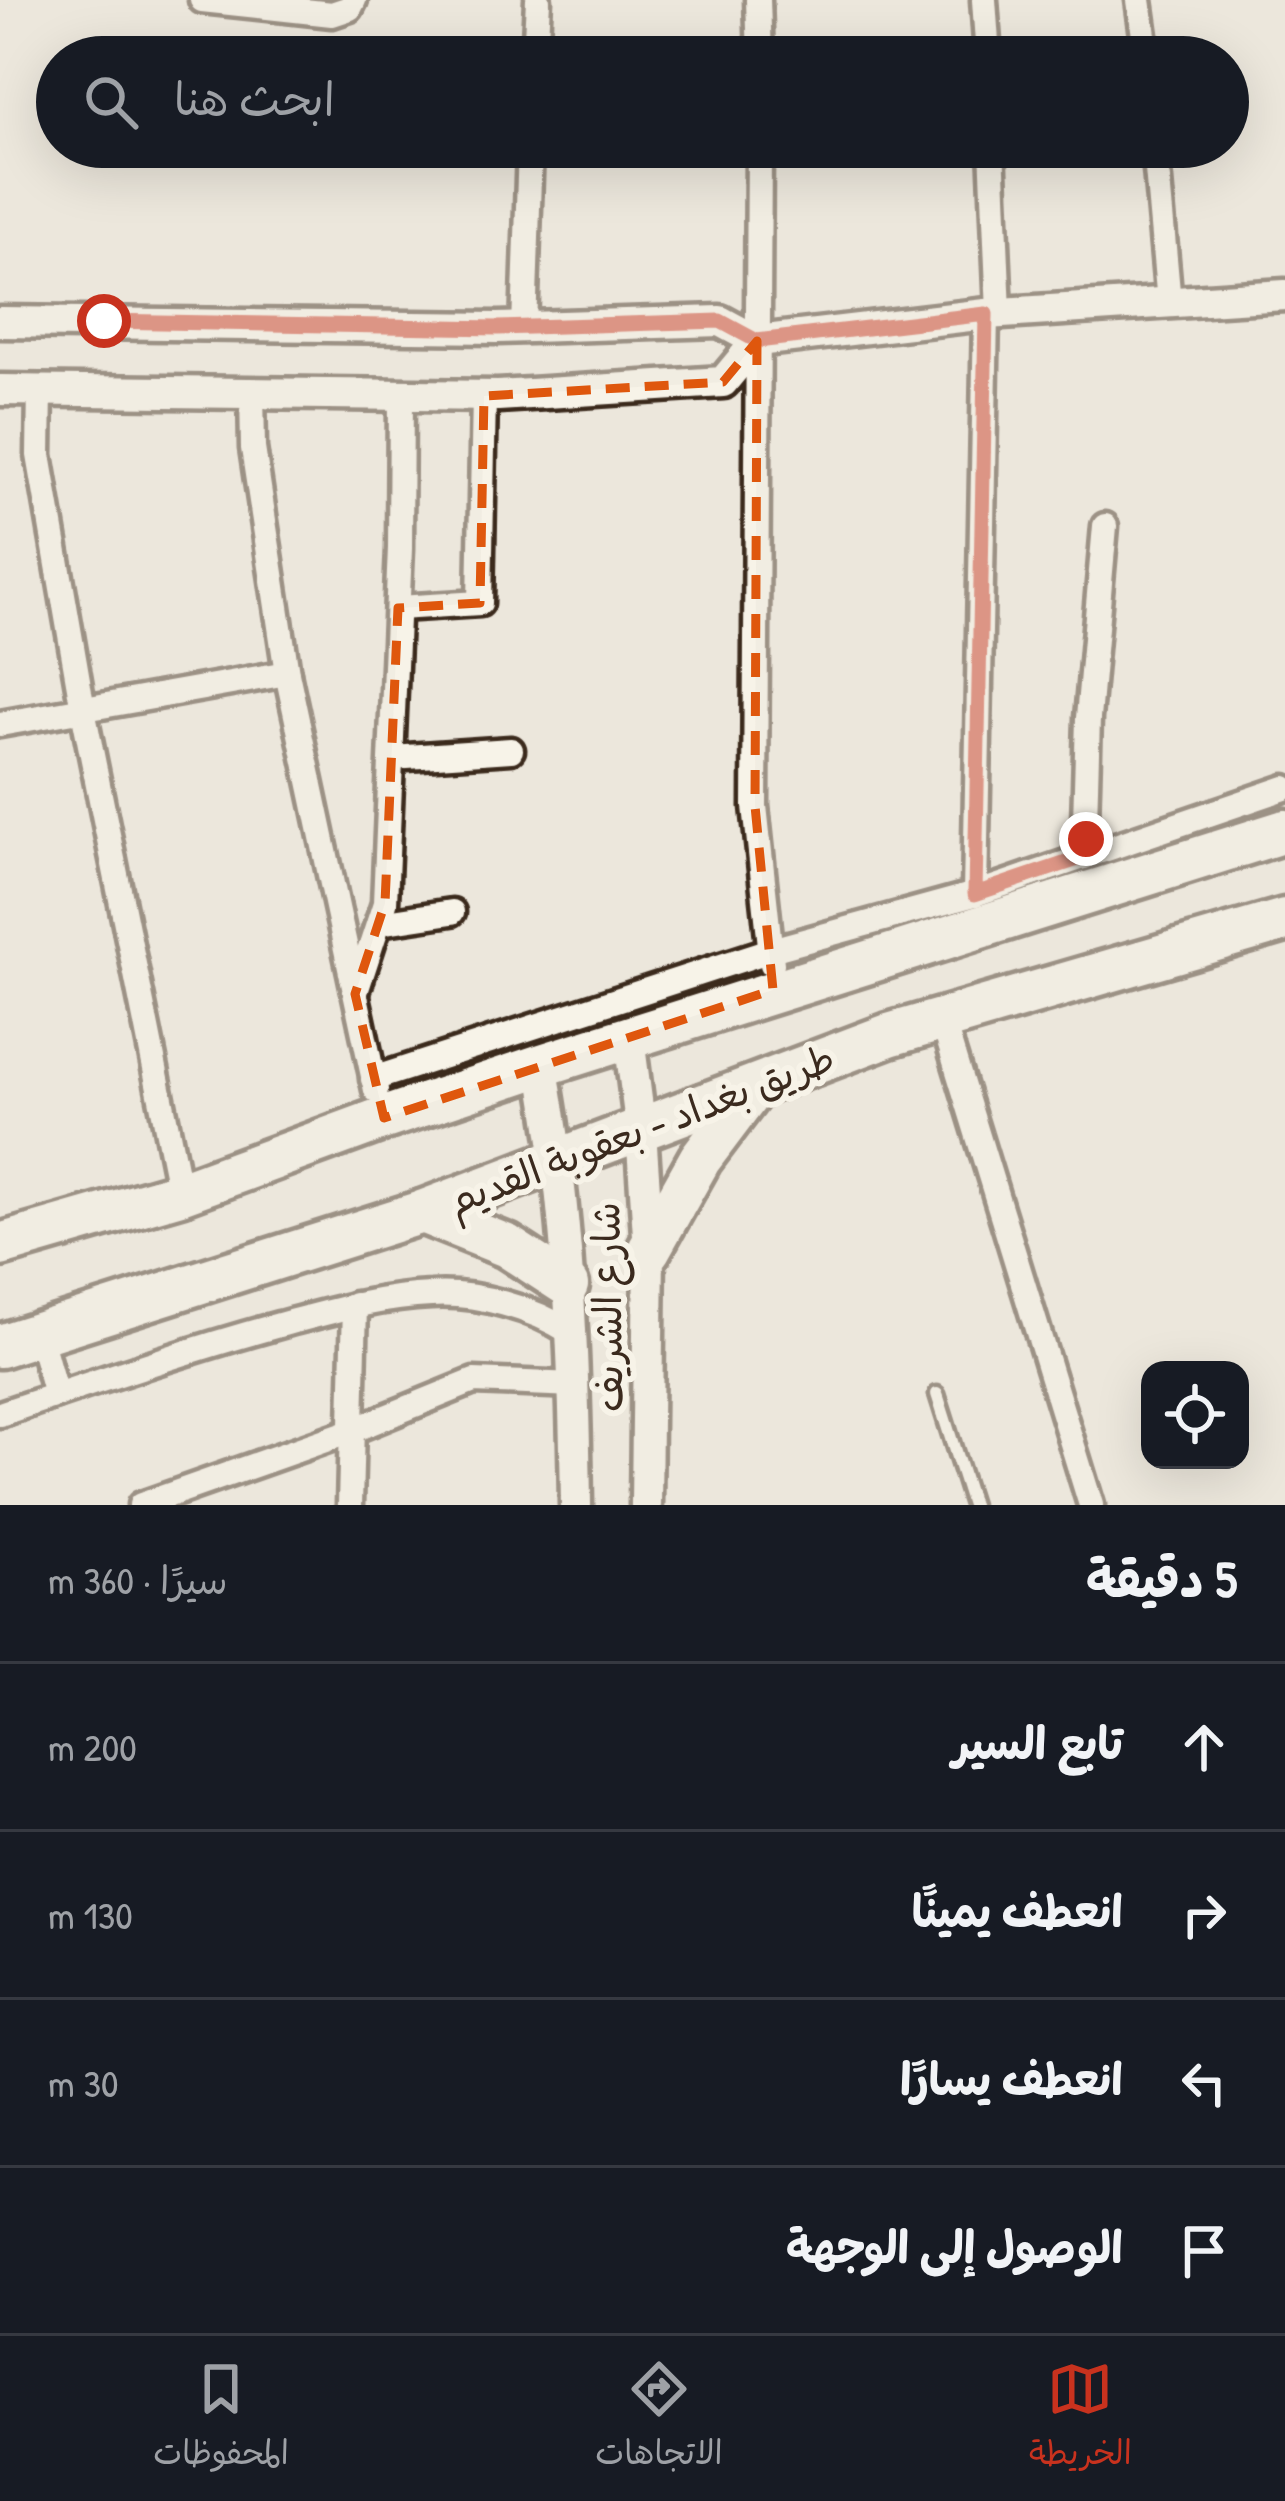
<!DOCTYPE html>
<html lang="ar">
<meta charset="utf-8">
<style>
:root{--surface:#171b24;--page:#242831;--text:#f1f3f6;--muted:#9ea1a6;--line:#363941;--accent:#c8321e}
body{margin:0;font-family:"Patrick Hand","Playpen Sans Arabic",sans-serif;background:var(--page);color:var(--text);direction:rtl}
.controls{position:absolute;right:36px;bottom:36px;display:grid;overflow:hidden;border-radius:24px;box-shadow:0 12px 48px #0002}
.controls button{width:108px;height:108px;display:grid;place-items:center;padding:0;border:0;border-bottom:3px solid var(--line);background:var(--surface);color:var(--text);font:60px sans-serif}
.stop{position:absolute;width:36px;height:36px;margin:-27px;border:9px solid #c8321e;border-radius:50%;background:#fff}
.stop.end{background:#c8321e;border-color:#fff;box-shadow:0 3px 12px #0008}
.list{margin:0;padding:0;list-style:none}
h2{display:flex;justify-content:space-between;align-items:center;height:156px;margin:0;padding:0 48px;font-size:51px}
h2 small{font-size:39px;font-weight:400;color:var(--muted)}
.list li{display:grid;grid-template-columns:78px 1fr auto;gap:36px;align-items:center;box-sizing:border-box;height:168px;padding:0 48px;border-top:3px solid var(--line)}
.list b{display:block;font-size:45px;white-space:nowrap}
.list em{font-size:39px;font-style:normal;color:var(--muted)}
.icon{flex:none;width:66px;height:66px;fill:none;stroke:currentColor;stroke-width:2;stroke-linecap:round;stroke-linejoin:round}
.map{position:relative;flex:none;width:1285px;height:1505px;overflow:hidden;direction:ltr}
.search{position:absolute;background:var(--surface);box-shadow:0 12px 48px #0002;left:36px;right:36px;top:36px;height:132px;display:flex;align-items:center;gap:30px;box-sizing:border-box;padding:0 42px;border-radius:66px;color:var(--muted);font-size:45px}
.sheet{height:828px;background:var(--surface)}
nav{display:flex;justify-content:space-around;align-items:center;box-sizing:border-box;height:168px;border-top:3px solid var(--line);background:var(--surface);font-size:33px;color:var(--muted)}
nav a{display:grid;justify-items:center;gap:6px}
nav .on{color:var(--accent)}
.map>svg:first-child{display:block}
</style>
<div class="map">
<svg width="1285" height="1505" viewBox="0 0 1285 1505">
<rect width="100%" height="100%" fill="#ece7dc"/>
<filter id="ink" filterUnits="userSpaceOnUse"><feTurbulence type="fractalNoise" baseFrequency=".00833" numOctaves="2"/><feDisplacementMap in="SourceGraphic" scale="24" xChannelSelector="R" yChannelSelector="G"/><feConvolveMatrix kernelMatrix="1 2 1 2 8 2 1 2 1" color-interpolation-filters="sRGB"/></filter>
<g filter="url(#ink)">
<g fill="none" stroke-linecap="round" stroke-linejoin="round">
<defs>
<path id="service" d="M937,1394L972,1505"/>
<g id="minor">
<path d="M202,0L332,14L350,8L354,0"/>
<path d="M758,0L760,57"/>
<path d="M984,0L988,57"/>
<path d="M1139,0L1147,57"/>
<path d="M535,57L538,0"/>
<path d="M759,147L755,806L772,964"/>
<path d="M992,147L999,313"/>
<path d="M1155,147L1169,303"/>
<path d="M524,328L530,147"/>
<path d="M40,389L39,455L83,710L180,1193"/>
<path d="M252,391L253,448L287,673L376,1090"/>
<path d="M398,608L480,603L484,396"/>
<path d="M0,724L287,673"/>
<path d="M392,758L511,750"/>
<path d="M1084,857L1088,718L1105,526"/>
<path d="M975,894L986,314"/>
<path d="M379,923L452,912"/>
<path d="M356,992L385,903L400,548L401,394"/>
<path d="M943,1022L1091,1505"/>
<path d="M373,1079L771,950L975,894L1285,788"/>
<path d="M39,1333L56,1395"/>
<path d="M0,1414C92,1383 185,1351 279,1325C329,1312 379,1297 431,1295C476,1292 533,1308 570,1332"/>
<path d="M141,1505L351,1431L474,1381L576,1385"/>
<path d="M350,1505L355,1305"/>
</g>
<g id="tertiary">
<path d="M0,322L498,328L720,321L757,341L986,314L1285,295"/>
<path d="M0,390L498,396L723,382L757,341"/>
<path d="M629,1038L641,1131L649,1250L646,1505"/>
<path d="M542,1065C569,1210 574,1358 576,1505"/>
</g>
<g id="trunk">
<path d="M422,1212L507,1246L567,1285"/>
<path d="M0,1245L180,1193L384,1118L542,1065L1285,831"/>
<path d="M649,1250L700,1159L752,1090"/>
<path d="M0,1346L422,1212L889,1035L1285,920"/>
</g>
</defs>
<use href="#service" stroke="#3b2a1e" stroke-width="21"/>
<use href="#minor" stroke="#3b2a1e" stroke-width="33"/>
<use href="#tertiary" stroke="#3b2a1e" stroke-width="39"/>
<use href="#trunk" stroke="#3b2a1e" stroke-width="51"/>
<use href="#service" stroke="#f7f3e8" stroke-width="12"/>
<use href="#minor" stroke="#f7f3e8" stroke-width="24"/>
<use href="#tertiary" stroke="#f7f3e8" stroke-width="30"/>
<use href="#trunk" stroke="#f7f3e8" stroke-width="42"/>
</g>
</g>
<g fill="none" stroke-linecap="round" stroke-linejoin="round" filter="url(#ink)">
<path stroke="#c8321e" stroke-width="15" d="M104,321L498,328L720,321L757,341L986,314L975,894L1084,857L1086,839"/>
</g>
<path d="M0 0H1285V1505H0ZM757,341L755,806L773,990L384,1118L355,994L385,903L398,608L480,603L484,396L723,382Z" fill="#ece7dc" fill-opacity=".55" fill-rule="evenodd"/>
<path fill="none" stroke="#df570d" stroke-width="9" stroke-dasharray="24 15" stroke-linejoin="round" d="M757,341L755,806L773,990L384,1118L355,994L385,903L398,608L480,603L484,396L723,382Z"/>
<g text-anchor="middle" stroke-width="12" stroke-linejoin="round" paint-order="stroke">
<g font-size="39" fill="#3b2a1e" stroke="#f7f3e8">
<text transform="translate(641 1129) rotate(-21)" y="14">طريق بغداد - بعقوبة القديم</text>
<text transform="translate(607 1307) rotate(-91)" y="14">شارع الشريف</text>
</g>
</g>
</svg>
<div class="controls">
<button><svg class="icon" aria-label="locate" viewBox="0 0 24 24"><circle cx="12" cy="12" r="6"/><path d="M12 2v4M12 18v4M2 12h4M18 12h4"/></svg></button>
</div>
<div class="stop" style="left:104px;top:321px"></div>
<div class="stop end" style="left:1086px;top:839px"></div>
<div class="search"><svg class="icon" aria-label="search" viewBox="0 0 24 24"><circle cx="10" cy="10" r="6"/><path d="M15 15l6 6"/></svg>ابحث هنا</div>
</div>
<section class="sheet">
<h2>5 دقيقة<small>سيرًا · 360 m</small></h2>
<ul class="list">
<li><svg class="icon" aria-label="ahead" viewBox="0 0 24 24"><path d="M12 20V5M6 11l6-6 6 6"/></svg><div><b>تابع السير</b></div><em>200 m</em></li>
<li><svg class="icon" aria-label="right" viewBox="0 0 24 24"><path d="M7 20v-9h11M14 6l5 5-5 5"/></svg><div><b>انعطف يمينًا</b></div><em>130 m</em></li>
<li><svg class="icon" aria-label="left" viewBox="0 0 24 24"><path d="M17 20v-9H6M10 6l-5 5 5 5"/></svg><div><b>انعطف يسارًا</b></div><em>30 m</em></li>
<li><svg class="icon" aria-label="arrive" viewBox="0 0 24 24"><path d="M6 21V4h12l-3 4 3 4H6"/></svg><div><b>الوصول إلى الوجهة</b></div></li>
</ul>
</section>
<nav>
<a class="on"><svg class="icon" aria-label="map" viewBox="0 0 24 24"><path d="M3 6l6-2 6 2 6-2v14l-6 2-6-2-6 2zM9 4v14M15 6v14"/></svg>الخريطة</a>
<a><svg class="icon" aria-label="directions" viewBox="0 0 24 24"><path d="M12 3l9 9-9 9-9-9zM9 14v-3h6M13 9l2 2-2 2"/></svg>الاتجاهات</a>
<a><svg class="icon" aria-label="saved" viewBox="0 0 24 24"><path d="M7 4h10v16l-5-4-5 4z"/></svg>المحفوظات</a>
</nav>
